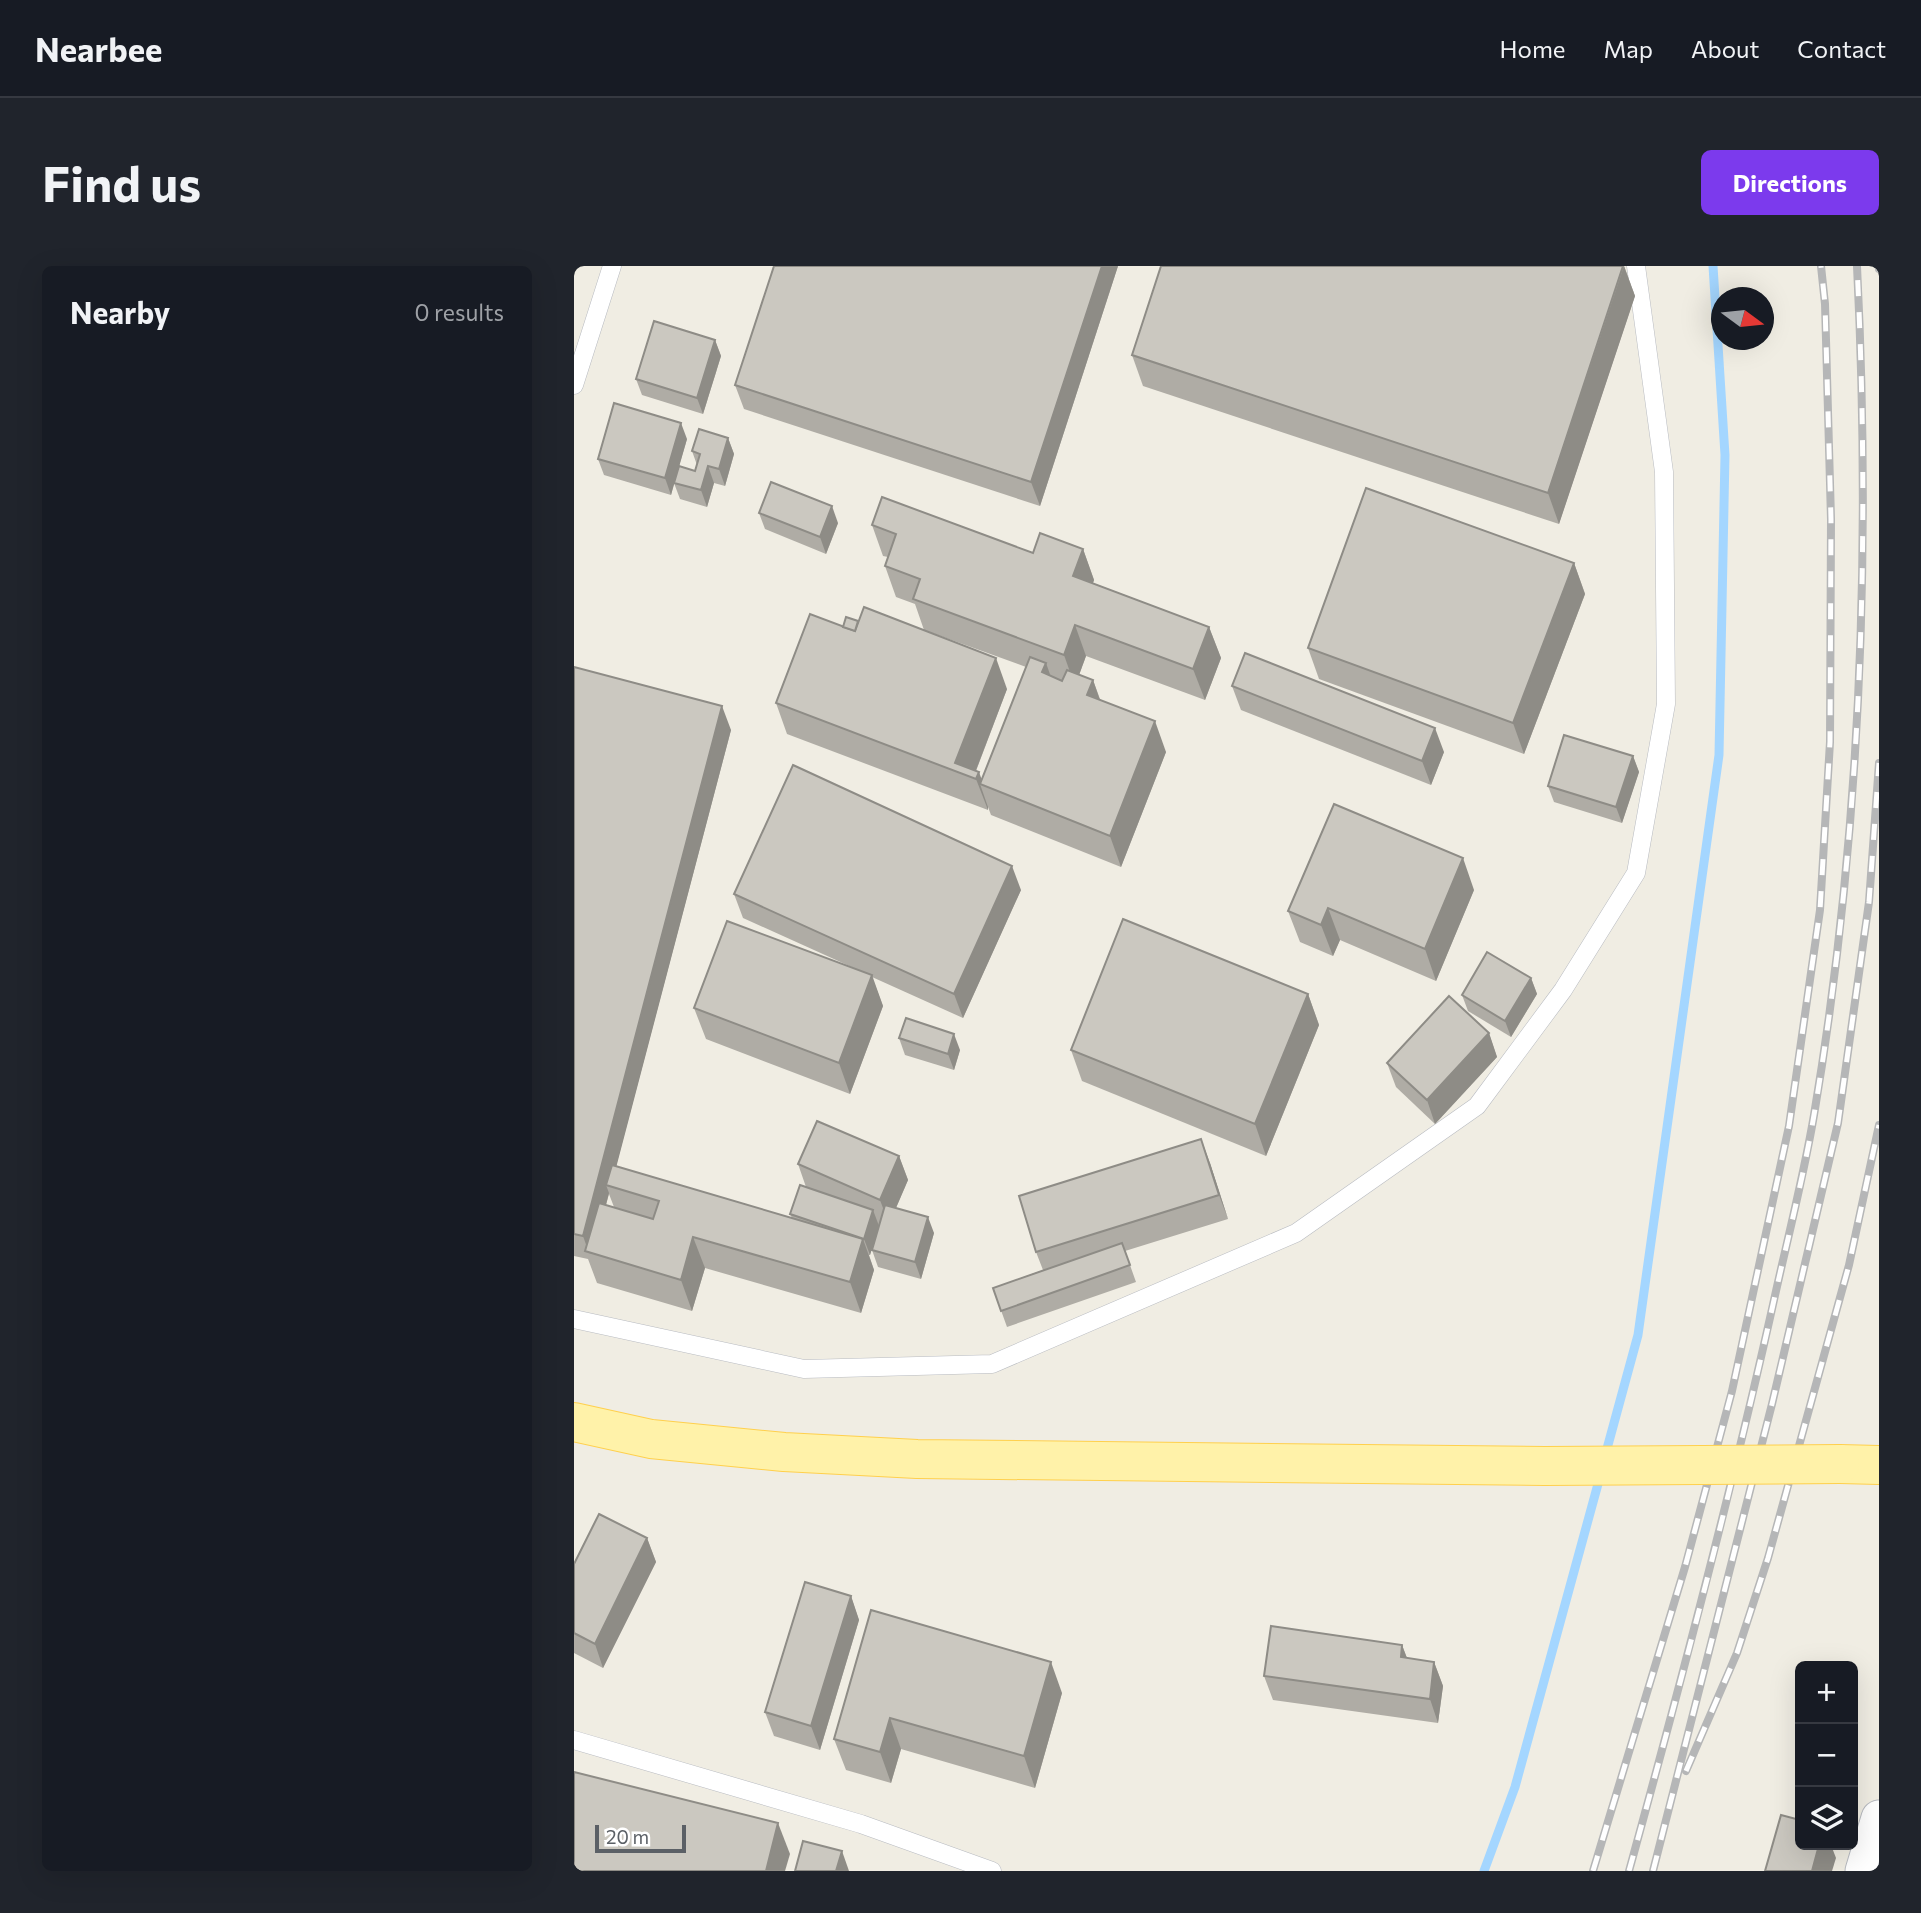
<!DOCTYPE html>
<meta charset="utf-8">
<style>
:root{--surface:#171b24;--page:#20242c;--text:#f1f3f6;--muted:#9ea1a6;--line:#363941;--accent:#7c3aed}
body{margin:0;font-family:Commissioner,sans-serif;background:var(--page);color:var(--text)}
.controls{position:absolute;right:21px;bottom:21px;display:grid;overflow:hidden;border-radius:10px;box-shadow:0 7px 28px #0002}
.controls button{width:63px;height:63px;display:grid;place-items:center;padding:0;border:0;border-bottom:2px solid var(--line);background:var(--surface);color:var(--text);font:35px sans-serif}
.compass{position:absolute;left:1137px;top:21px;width:63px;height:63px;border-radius:50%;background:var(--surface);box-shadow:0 7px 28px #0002;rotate:105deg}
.scale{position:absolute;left:21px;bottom:18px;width:91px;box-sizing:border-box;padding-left:7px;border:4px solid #5b6066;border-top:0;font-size:19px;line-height:24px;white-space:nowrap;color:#5b6066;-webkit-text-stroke:5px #fff;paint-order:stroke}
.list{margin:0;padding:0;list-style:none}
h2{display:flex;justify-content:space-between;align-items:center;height:91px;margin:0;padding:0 28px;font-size:30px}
h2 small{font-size:23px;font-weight:400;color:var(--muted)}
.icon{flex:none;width:38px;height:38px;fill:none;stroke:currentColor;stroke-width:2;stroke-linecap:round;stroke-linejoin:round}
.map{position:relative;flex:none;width:1305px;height:1605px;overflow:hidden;border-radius:10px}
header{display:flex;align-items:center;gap:42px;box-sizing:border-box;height:98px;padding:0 35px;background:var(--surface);border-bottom:2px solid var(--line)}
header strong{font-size:33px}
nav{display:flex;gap:38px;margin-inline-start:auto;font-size:24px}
.intro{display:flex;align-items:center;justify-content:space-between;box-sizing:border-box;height:168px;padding:0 42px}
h1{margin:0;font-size:49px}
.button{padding:18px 32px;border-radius:10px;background:var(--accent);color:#fff;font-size:24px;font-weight:700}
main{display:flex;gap:42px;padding:0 42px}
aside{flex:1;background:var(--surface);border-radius:10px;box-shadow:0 7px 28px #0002}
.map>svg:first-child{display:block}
</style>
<header>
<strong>Nearbee</strong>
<nav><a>Home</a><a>Map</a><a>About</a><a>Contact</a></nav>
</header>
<div class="intro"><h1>Find us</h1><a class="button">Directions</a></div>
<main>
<aside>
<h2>Nearby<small>0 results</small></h2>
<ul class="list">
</ul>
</aside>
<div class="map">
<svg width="1305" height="1605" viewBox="0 0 1305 1605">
<rect width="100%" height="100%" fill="#f0ede3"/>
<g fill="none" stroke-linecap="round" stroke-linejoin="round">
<g stroke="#a4d6ff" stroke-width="9">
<path d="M1031,1190L1064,1069L1145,489L1151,189L1139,0"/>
<path d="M910,1605L941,1521L1027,1207"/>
</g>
<defs>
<g id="lane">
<path d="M0,119L38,0"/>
<path d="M0,1053L230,1103L418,1098L722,967L903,840L989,724L1062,607L1092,438L1090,206L1062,0"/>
<path d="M0,1474L287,1558L418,1605"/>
</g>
<path id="street" d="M1289,1605L1305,1552"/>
<g id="primary">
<path d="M0,1156L77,1173L210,1186L343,1193L971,1200"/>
<path d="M1266,1198L1305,1199"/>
</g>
</defs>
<use href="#lane" stroke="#b8bbc1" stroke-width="19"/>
<use href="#street" stroke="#b8bbc1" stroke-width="37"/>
<use href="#primary" stroke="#ffd04d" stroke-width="40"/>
<use href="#lane" stroke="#fff" stroke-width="18"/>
<use href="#street" stroke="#fff" stroke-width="35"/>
<use href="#primary" stroke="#fff2a9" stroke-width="38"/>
<defs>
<g id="rail">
<path d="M1305,0V3"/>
<path d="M1112,1505L1163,1387L1194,1292L1275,999L1305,859"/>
<path d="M1019,1605L1111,1301L1158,1125L1215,860L1246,644L1256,476L1257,253L1251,38L1247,0"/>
<path d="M1055,1605C1108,1413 1159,1220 1202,1025C1215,967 1230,908 1240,849C1287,570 1297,283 1283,0"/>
<path d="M1079,1605L1198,1138L1264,857L1295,636L1305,497"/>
</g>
</defs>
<use href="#rail" stroke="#b5b6b7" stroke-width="8"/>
<use href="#rail" stroke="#fff" stroke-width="5" stroke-dasharray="16" stroke-linecap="butt"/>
<defs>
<path id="primary-bridge" d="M971,1200L1266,1198"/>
</defs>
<use href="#primary-bridge" stroke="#ffd04d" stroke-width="40" stroke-linecap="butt"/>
<use href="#primary-bridge" stroke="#fff2a9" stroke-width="38"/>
</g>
<g fill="#afaca5" fill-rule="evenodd">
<path d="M544,0L466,240L170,143L161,119Z"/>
<path d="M1050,0L1061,30L985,258L569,120L558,89Z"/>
<path d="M141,74L147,90L129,148L68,129L62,113Z"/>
<path d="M154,172L160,188L151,220L140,217L133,241L106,233L100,217L97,229L30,209L24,193L113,173L105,200L121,205L123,199L118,185Z"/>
<path d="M185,247L264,257L252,288L191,263Z"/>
<path d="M298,259L459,287L509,283L520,314L519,317L635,361L647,392L631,434L512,390L505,409L519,414L526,433L592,486L547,601L417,549L414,541V544L213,468L202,437L269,361L433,423L402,505L408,514L452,401L350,364L341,338L322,331L311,300L314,291L309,290Z"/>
<path d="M1000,297L1011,328L950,488L745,413L734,382Z"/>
<path d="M0,401L157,464L42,900L218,952L216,948L232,921L224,898L325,890L334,914L322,942L360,967L347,1013L304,1001L298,984L304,962L296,989H295L300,1004L287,1047L131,1002L118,1045L23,1017L14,993L0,990ZM35,928L40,941L32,939Z"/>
<path d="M658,420L870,486L857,519L667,444Z"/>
<path d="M1059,490L1065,506L1048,557L980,536L974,520Z"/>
<path d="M447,624L389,752L298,711L309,740L276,828L132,773L120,742L282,703L169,652L160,628Z"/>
<path d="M900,624L862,715L766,674L759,690L726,676L714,645Z"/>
<path d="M957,712L963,728L937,771L894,745L888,729Z"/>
<path d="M734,728L745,759L692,890L508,815L497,784Z"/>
<path d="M915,767L923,791L861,858L822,821L813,797Z"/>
<path d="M325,772L386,784L380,804L331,789Z"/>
<path d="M636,897L654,953L551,985L562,1016L433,1061L419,1022L469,1004L462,986Z"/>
<path d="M73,1272L82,1296L29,1402L0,1387V1298Z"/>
<path d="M277,1330L285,1354L246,1484L200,1470L191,1446Z"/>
<path d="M297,1344L488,1427L461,1522L327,1483L317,1517L272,1504L260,1473Z"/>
<path d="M828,1379L833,1392L860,1396L869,1420L864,1457L699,1434L690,1410Z"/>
</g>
<g fill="#8e8c86">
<path d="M528,0H544L466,240L457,216Z"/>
<path d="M1050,0L1061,30L985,258L974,227Z"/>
<path d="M141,74L147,90L129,148L123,132Z"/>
<path d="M107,157L113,173L97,229L91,212Z"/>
<path d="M154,172L160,188L151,220L145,203Z"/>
<path d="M134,200L140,217L133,241L127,224Z"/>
<path d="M258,240L264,257L252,288L246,271Z"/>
<path d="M509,283L520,314L510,341L499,310Z"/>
<path d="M1000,297L1011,328L950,488L939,457Z"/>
<path d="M501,359L512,390L501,420L490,389Z"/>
<path d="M635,361L647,392L631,434L619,403Z"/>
<path d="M422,392L433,423L399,512L381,497Z"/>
<path d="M472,397L483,428L468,406Z"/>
<path d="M519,414L530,446L513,429Z"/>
<path d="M148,440L157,464L37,921L32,919L35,927L19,988L15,987L9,970Z"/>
<path d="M581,455L592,486L547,601L536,570Z"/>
<path d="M861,462L870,486L857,519L848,495Z"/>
<path d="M1059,490L1065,506L1048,557L1042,541Z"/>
<path d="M405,506L410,520L406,518L414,541V544L402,513Z"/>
<path d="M889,592L900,624L862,715L851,683Z"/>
<path d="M438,600L447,624L389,752L380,728Z"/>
<path d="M754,642L766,674L759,690L747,659Z"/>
<path d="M298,709L309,740L276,828L265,797Z"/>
<path d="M957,712L963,728L937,771L931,755Z"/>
<path d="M734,728L745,759L692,890L681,858Z"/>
<path d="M915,767L923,791L861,858L853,834Z"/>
<path d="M380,768L386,784L380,804L374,788Z"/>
<path d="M627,873L636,897L654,953L645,929Z"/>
<path d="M325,890L334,914L315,958L306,934Z"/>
<path d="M299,944L305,960L296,989L290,973Z"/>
<path d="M354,951L360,967L347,1013L341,996Z"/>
<path d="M119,971L131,1002L118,1045L107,1014Z"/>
<path d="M289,973L300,1004L287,1047L276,1016Z"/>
<path d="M73,1272L82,1296L29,1402L21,1378Z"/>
<path d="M277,1330L285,1354L246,1484L237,1460Z"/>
<path d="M828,1379L837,1403L827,1391Z"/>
<path d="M477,1396L488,1427L461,1522L450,1490Z"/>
<path d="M860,1396L869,1420L864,1457L856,1433Z"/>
<path d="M316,1452L327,1483L317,1517L306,1486Z"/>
<path d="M204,1557L216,1588L211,1605H192Z"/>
<path d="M1245,1579H1257L1262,1592L1258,1605H1238Z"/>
<path d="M268,1585L275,1605H262Z"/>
</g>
<g fill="#cbc8c0" stroke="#8e8c86" stroke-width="2">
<path d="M200,0H528L457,216L161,119Z"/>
<path d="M587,0H1049L974,227L558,89Z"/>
<path d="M80,55L141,74L123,132L62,113Z"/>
<path d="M40,137L107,157L91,212L24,193Z"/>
<path d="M125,163L154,172L145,203L134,200L127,224L100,217L105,200L121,205L126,188L118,185Z"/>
<path d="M197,216L258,240L246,271L185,247Z"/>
<path d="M792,222L1000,297L939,457L734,382Z"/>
<path d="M308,231L459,287L466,267L509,283L499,310L635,361L619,403L501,359L490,389L339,333L346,313L311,300L322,268L298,259Z"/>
<path d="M290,341L422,392L381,497L405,506L402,513L202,437L236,348L281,365Z"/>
<path d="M272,351L284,355L281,365L269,361Z"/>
<path d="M671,387L861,462L848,495L658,420Z"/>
<path d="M456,391L472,397L468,406L488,415L493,404L519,414L513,429L581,455L536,570L406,518Z"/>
<path d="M0,401L148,440L9,970L0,968Z"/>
<path d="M990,469L1059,490L1042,541L974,520Z"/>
<path d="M219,499L438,600L380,728L160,628Z"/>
<path d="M760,538L889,592L851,683L754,642L747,659L714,645Z"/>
<path d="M549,653L734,728L681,858L497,784Z"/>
<path d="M153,655L298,709L265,797L120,742Z"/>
<path d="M913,686L957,712L931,755L888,729Z"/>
<path d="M875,730L915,767L853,834L813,797Z"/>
<path d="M332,752L380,768L374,788L325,772Z"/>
<path d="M243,855L325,890L306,934L224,898Z"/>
<path d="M627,873L645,929L462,986L445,930Z"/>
<path d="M38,899L289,973L276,1016L119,971L107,1014L11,985L25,937L79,953L85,935L32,919Z"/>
<path d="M226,919L299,944L290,973L216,948Z"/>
<path d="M311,939L354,951L341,996L298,984Z"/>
<path d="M548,977L556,999L427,1045L419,1022Z"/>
<path d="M25,1248L73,1272L21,1378L0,1367V1298Z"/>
<path d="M231,1316L277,1330L237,1460L191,1446Z"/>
<path d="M297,1344L477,1396L450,1490L316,1452L306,1486L260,1473Z"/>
<path d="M697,1360L828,1379L827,1391L860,1396L856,1433L690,1410Z"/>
<path d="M0,1506L204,1557L192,1605H0Z"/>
<path d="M1207,1549L1226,1554V1579H1245L1238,1605H1191Z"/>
<path d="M229,1575L268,1585L262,1605H221Z"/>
</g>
</svg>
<div class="controls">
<button>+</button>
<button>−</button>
<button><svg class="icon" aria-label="layers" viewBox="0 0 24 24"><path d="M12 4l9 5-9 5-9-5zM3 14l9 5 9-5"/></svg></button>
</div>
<svg class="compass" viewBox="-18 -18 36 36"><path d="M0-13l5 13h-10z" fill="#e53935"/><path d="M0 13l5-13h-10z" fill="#9ea1a6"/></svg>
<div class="scale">20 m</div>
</div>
</main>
